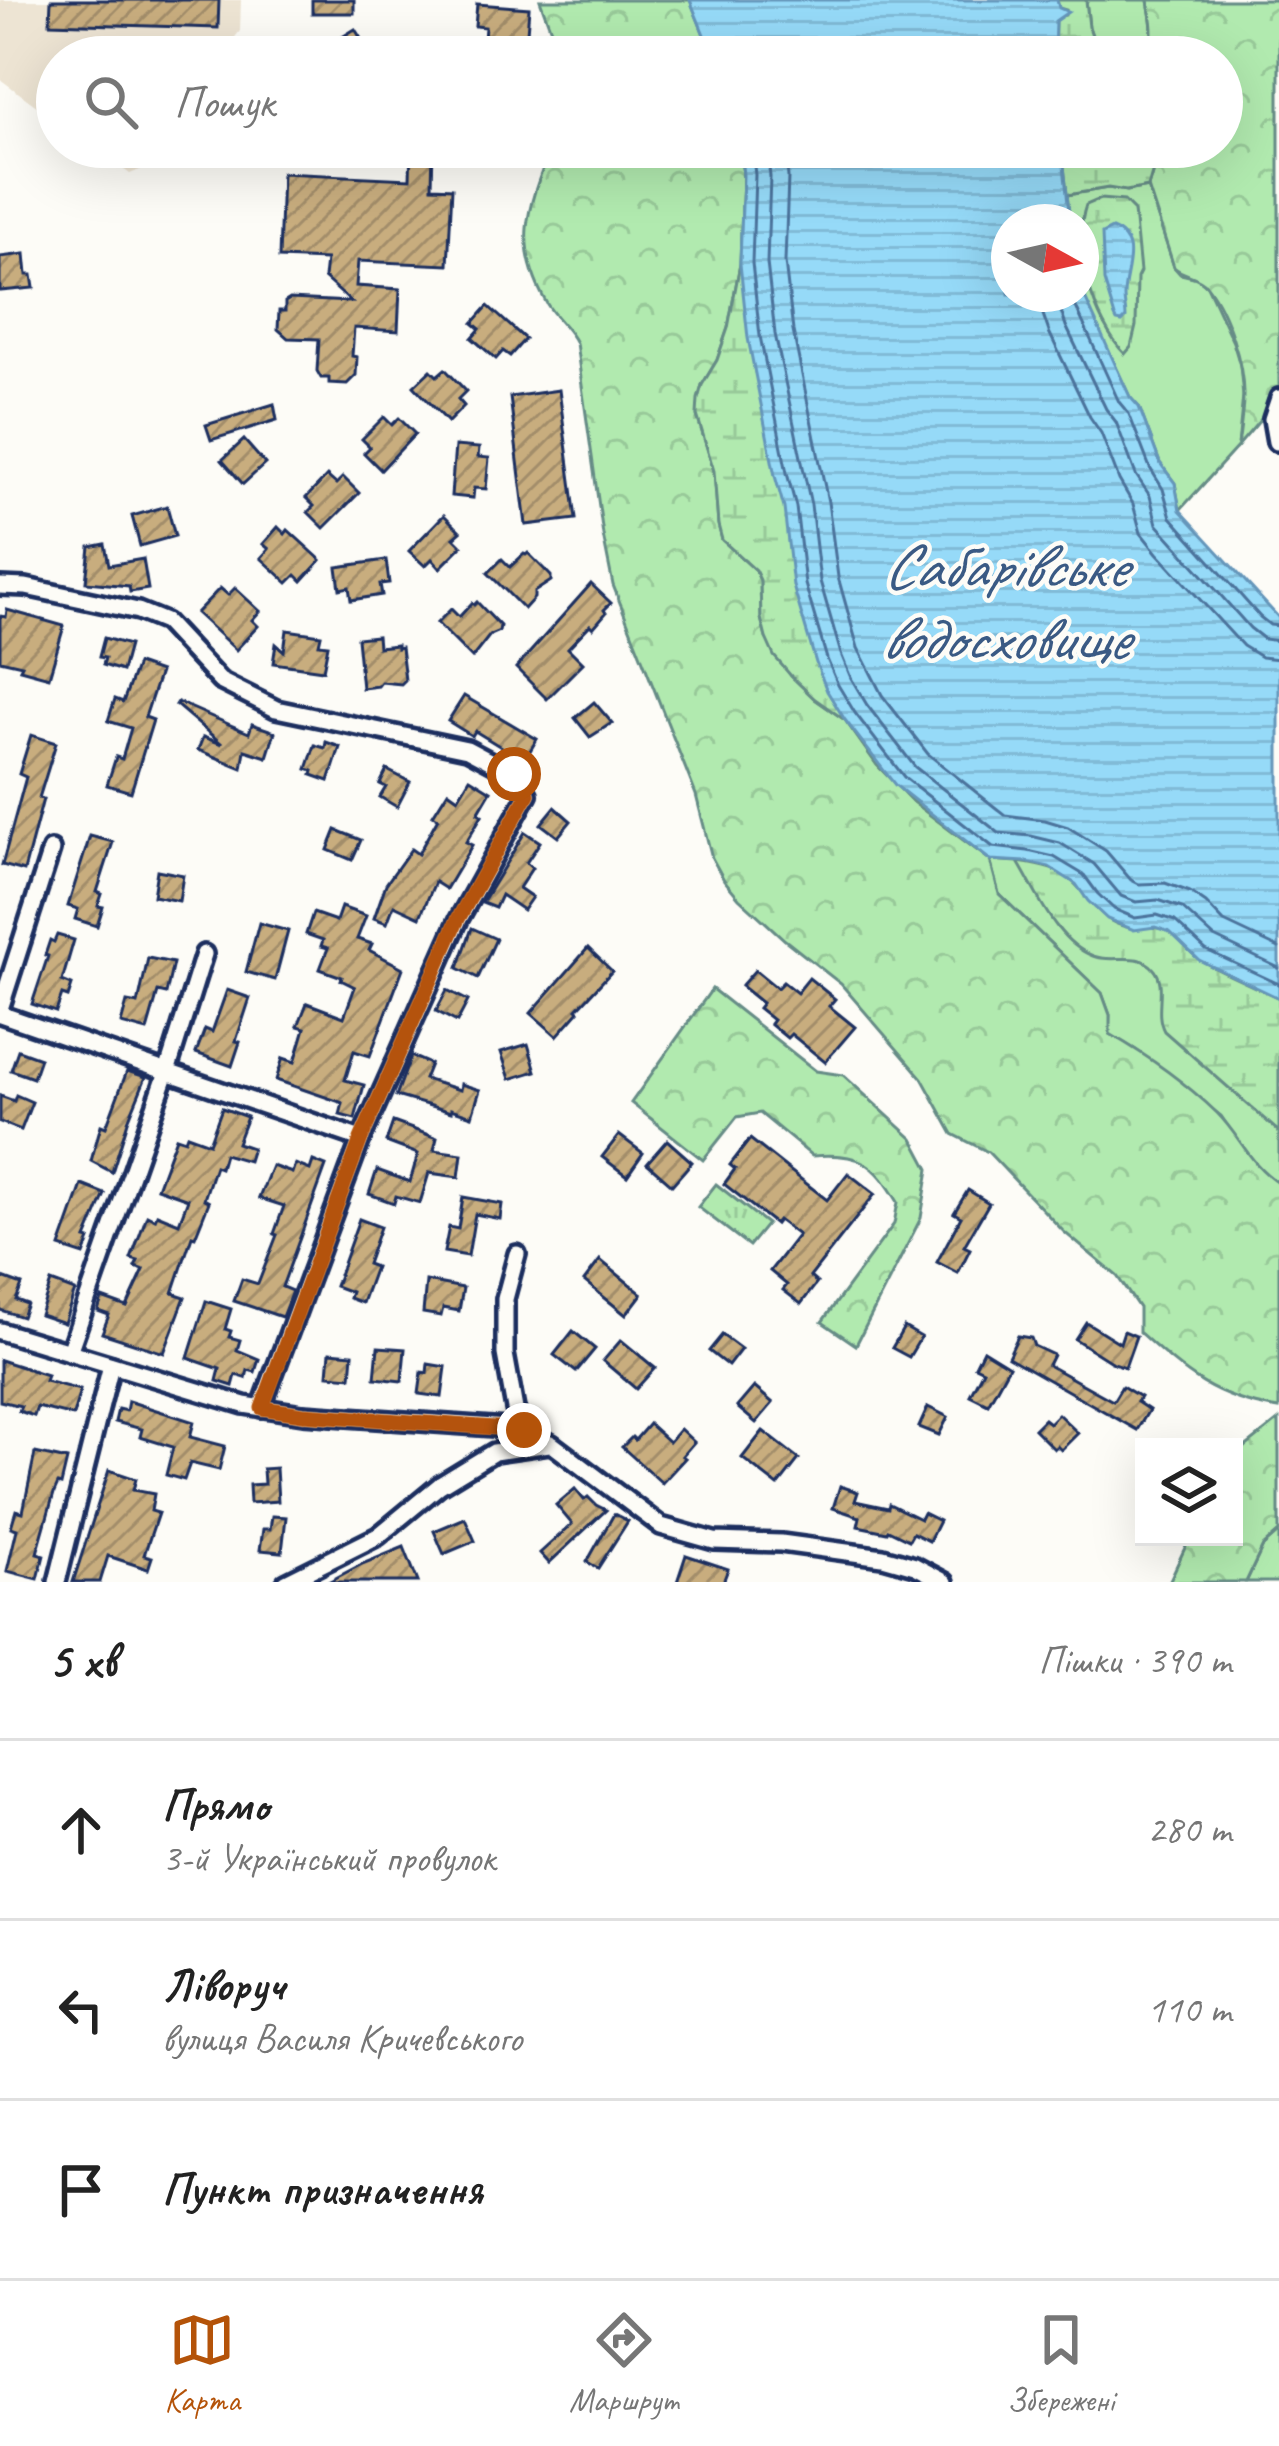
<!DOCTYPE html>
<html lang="uk">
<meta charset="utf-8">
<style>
:root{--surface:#fff;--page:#f6f6f6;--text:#222;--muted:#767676;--line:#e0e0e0;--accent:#b45309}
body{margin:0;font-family:Caveat,sans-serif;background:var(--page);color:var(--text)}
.controls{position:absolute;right:36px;bottom:36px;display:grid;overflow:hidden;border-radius:0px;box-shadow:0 12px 48px #0002}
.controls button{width:108px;height:108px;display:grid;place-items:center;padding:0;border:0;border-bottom:3px solid var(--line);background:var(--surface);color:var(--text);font:60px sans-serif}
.compass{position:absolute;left:991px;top:204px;width:108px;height:108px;border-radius:50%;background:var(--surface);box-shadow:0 12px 48px #0002;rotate:98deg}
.stop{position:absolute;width:36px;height:36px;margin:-27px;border:9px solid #b45309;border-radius:50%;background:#fff}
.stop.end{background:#b45309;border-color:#fff;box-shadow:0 3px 12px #0008}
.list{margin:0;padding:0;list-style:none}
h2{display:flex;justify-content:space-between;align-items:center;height:156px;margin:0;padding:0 48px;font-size:51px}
h2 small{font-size:39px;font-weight:400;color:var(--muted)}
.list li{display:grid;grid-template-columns:78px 1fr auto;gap:36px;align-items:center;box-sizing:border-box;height:180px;padding:0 48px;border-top:3px solid var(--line)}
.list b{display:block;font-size:45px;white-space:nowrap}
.list p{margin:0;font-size:39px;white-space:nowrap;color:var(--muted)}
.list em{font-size:39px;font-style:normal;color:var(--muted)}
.icon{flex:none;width:66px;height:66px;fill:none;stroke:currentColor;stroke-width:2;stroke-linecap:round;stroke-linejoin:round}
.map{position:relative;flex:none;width:1279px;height:1582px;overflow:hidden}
.search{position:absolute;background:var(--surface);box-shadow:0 12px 48px #0002;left:36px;right:36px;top:36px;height:132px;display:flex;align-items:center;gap:30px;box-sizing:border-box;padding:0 42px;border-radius:66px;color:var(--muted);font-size:45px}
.sheet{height:696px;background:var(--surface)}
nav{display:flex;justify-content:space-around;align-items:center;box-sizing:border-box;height:168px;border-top:3px solid var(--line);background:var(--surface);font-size:33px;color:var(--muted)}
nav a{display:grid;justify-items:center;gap:6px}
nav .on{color:var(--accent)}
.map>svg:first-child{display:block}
</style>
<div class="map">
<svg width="1279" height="1582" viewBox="0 0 1279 1582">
<defs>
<pattern id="forest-crowns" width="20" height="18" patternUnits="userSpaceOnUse" patternTransform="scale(3)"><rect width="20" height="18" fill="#b1eaaf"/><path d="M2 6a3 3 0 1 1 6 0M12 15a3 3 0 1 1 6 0" fill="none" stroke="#98c999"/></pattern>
<pattern id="wetland-marsh" width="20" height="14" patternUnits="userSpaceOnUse" patternTransform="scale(3)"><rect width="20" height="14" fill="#b1eaaf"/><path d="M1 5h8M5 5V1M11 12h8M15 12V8" fill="none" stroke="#98c999"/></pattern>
<pattern id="park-tufts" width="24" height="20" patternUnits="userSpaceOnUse" patternTransform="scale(3)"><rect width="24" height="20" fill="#b1eaaf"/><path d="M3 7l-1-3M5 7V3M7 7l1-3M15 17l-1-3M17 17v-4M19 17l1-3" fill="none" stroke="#98c999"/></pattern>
<pattern id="water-rules" width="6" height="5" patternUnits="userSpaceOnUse" patternTransform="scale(3)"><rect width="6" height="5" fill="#96daf8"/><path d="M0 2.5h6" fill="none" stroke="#81bbd7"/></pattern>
<pattern id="building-hatch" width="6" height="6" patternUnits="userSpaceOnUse" patternTransform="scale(3)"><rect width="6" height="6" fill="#c8ad7e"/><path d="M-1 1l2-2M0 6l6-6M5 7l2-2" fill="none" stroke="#a28d6a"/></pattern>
</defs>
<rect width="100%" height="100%" fill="#fdfcf7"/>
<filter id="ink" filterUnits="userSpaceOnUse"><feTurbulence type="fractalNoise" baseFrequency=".00833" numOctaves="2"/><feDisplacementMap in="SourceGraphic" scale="24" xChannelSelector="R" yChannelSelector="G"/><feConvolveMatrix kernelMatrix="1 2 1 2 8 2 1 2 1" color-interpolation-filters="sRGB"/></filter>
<g filter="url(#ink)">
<g fill="#ede4d3">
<path d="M0,0H241L240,31L219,57H57V121L0,79Z"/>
<path d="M93,147H195L130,174Z"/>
</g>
<g fill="#b1eaaf" stroke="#668c86" stroke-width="3">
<path d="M1086,0H1148C1151,20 1157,39 1144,56L1095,44L1089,27Z"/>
<path d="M1148,187L1174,267L1180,274L1198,278L1207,286L1233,342L1240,365L1243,396L1238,446L1180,510L1175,483L1160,463L1139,407L1130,397L1085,301L1081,289V222H1070L1067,195L1108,188L1126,191Z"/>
<path d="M990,860L1026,862L1199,960L1279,998V1183L1259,1171L1221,1116L1136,1050L1109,1034L1110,1015L1102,993L999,894Z"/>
<path d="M1279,1532V1582H1246L1263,1546Z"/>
</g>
<g fill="url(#forest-crowns)" stroke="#668c86" stroke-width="3">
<path d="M540,0H690L713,57H561Z"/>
<path d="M1148,0H1279V398L1238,446C1240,430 1243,413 1243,397C1244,364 1227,312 1207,286C1198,275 1184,276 1174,267L1148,187L1153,170L1166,161L1168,147H1222V57H1144C1157,39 1151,20 1148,0Z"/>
<path d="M551,147H740L743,175L740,264L728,328L717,360L702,385L697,416L714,471L718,524L722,540L755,570L760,580L761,618L766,638L791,676L815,699L845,720L877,765L913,802L990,860L999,894L1102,993L1110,1015V1034C1148,1056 1185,1082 1217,1113C1241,1137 1249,1164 1279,1183V1409C1213,1399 1186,1374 1139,1332V1308L1117,1276L1064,1232L988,1152L953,1134L922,1078L841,984L785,940L739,898L724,880L712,858L696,795L613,585L603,535L576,343C569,328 556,319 547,304C512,243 528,208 551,147Z"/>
<path d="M712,989L816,1071L843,1075L913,1139L929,1169L921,1218L856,1345L822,1322L894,1224L898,1202C874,1162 860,1152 812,1156L760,1113L737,1117L703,1160L631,1103Z"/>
<path d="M1279,1420V1532L1263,1546L1246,1582H1169L1190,1537H1234V1456Z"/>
</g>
<g fill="url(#wetland-marsh)" stroke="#668c86" stroke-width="3">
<path d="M1057,0H1086L1089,27L1095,44L1144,57H1054L1055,21L1057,17L1065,15L1066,10L1059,8Z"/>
<path d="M740,147L1018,862C1040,865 1063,869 1078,887C1089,899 1097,912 1111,921C1135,935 1147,922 1166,930C1180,937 1188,953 1202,961C1226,975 1254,986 1279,998V1132L1164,1031C1153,1011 1168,985 1154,969C1138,950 1113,964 1093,956C1056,942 1037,893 1018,862L990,860L913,802L877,765L845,720L815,699L791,676L774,656L766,638L761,618L760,580L755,570L722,540L718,525L714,471L697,415L698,399L702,385L717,360L728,328L740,264L743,175Z"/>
<path d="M1062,147H1168L1166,161L1153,170L1148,187L1126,191L1108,188L1067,195Z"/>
<path d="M1100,199L1124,201L1134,211L1140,272L1137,278L1136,326L1131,347L1125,354C1094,323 1071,247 1086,205Z"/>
</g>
<path fill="url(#park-tufts)" stroke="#668c86" stroke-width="3" d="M716,1184L767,1224L749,1246L698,1207Z"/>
<g fill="url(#water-rules)" stroke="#6596ba" stroke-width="3">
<path d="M690,0H1057L1059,8L1068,12L1055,21L1054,57H713Z"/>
<path d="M740,147H1062L1070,222H1009V294H1081V289L1130,397L1139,407L1160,463L1175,483L1180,510L1279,618V998L1199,960L1170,932L1155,927L1134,930L1107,919L1088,901L1076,884L1049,867L1026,862L990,860L895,785L845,720L827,691L816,663L793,586L784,508L775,476L748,338L740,264L743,175Z"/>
<path d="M1112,229C1143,241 1124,272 1124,296C1124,303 1126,311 1126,318L1122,322L1117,321L1115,317L1104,281L1102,234Z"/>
</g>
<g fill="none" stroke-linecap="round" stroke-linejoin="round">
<g stroke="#4c739c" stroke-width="3">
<path d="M752,147L755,175L752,263L760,336L787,473L796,507L805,584L827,659L838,685L855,713L904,777L993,847L1028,851L1054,857L1084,875L1098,894L1114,909L1135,918L1157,915L1175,921L1206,950L1279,984"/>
<path d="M767,147L770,177L767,263L775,334L811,505L820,581L841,654L851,678L867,705L915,767L999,833L1031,836L1060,843L1094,864L1121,896L1136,902L1158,900L1182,908L1214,937L1279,968"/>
<path d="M785,147L788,177L785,262L793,331L828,502L838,577L858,648L882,695L928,754L1005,815L1045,820L1068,827L1106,851L1131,880L1139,884L1165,883L1190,892L1206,903L1224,922L1279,948"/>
<path d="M1036,294L1049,332L1090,417L1101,433L1119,480L1133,504L1141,533L1157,553L1243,646L1261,657L1279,659"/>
<path d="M1055,294L1066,326L1106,409L1116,422L1136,475L1150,496L1157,524L1250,628L1264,639L1279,641"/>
<path d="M1070,294L1119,402L1129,414L1150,468L1163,489L1171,517L1260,617L1270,625L1279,626"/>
</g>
</g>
<g fill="url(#building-hatch)" stroke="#1b2f5e" stroke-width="3">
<path d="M51,0H219L218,28L50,23Z"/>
<rect x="312" y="0" width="42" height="13"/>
<path d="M477,4L529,8L525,57H487L488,40L484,39L485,27L475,26Z"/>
<path d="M355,29L365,45L347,57H332L326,47Z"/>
<path d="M411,147H433L432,187L452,188L448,265L358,261L356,286L400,289L398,331L354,328L352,356L357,357L356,375L347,384L329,383V378H321L317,371L319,339L288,338L278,329L279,311H285V302L290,299L351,302L324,278L326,260L279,258L282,173L410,179Z"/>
<path d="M25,254L27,275H32L34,288L0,291V257Z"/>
<path d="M488,306L525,339L510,356L503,351L496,359L472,338L480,329L473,323Z"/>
<path d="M445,369L466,391L458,399L464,406L448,422L414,386L431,370L437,376Z"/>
<path d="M559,390L576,519L526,525L510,397Z"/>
<path d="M274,404L277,420L211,440L206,425Z"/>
<path d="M384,417L392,425L399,418L415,434L381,470L364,453L370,447L362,439Z"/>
<path d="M244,440L265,464L243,484L222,460Z"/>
<path d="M455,446L479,448L478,457L489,458L486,489L474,488L473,498L451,496Z"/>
<path d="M327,476L336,484L343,477L359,493L324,528L308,512L314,506L306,498Z"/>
<path d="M167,506L175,536L140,546L132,516Z"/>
<path d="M444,515L461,532L454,538L462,546L440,568L432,559L425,566L409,551Z"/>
<path d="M278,527L285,534L288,530L321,560L302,581L296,575L288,583L261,558L269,549L263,544Z"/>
<path d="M105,544L109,565L143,559L148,589L130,592L129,586L86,582L90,547Z"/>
<path d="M528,553L551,576V581L534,592V598L524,609L488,573L502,559L510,567L524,554L526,555Z"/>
<path d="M386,560L389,583L380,584L382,595L351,600L349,587L340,589L337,567Z"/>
<path d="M591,584L611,603L604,610L606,613L593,628L590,625L568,648L583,663L547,699L516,668Z"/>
<path d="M220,588L228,595L235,588L260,611L252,620L258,626L236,650L196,613Z"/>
<path d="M477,602L500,626L499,631L490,635L472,658L437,623L451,609L459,617L472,603L474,605Z"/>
<path d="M7,610L64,626L49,677L20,669L22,665L0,660V616L6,617Z"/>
<path d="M287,630L321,635L319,644L328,645L323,670L273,663L276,644L284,651Z"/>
<path d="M377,636L378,647L397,645V648L401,647L405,680L401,684L381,682L378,686L362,688L357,638Z"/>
<path d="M104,638L129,645L122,671L103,665L105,658L99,657Z"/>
<path d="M137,664L160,672L145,717L153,720L131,792L107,785L116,757L122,759L131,728L108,721L115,699L123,702Z"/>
<path d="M464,696L537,739L524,761L475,731L472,736L448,721Z"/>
<path d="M178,702L249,733L252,724L275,732L267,757L245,750L242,768L198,750L203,737L222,744L176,705Z"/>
<path d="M594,702L612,723L590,737L575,718Z"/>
<path d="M31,735L56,743L39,798L43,799L24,871L2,865L26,777L19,774Z"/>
<path d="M326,742L340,747L329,781L312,775L313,771L307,769L315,745L325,748Z"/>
<path d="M387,770L410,782L397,807L380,797L386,787L380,784Z"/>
<path d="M470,778L491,791L478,813L482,815L466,842L472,845L446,889L435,882L420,917L394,905L387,923L374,918L386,884L411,849L418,854L438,818L433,815L448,791L458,798Z"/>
<path d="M555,807L571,821L558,837L541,824Z"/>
<path d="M336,830L361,840L352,860L328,850Z"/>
<path d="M525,832L540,842L526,863L532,868L519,888L532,897L523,910L501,895L495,908L482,903Z"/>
<path d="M90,836L113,842L97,892L102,894L98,906L103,907L97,926L75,919L78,909L68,906Z"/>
<path d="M157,870L183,875L179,901L153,896Z"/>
<path d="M341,907L366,916L357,939L372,944L369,950L403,968L370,1056L354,1051L345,1080L364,1085L355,1119L340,1115L343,1103L276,1080L283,1058L295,1062L305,1028L298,1026L307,1003L344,1017L355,987L341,980L342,977L320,969L328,948L321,946L323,940L306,934L313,913L336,921Z"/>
<path d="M259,923L288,931L275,980L246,972Z"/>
<path d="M472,928L496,939L478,978L458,968Z"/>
<path d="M57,935L74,940L62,981L72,985L68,997L62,995L56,1012L32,1004L48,956L45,955L50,940L54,942Z"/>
<path d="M588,948L612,971L577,1009L579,1011L557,1036L531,1013Z"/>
<path d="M148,958L173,963L166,994L158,992L147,1031L121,1024L127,1002L138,1004Z"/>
<path d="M755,970L777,988L783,982L797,993L809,978L835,999L829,1006L855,1027L825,1062L791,1034L787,1038L770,1024L773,1020L758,1008L762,1003L741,986Z"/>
<path d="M227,990L250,998L236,1041L240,1042L232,1066L196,1053L205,1029L212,1032Z"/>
<path d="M447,990L468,1001L457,1022L436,1011Z"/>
<path d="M528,1044L536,1071L510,1079L501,1052Z"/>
<path d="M18,1050L40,1058L33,1078L11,1070Z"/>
<path d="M411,1056L430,1064L424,1079L460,1090L461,1084L480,1090L472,1116L451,1109V1112L396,1096Z"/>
<path d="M127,1071L146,1077L128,1121L112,1172L91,1161L101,1125L106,1127Z"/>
<path d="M16,1095L32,1102L21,1130L0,1122V1096L14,1101Z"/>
<path d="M222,1108L247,1117L237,1143L252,1148L248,1161L224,1154L220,1168L215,1166L204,1199L209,1202L195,1237L192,1236L173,1293L185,1297L164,1353L102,1333L109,1315L98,1311L102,1298L127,1307L144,1270L135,1267L138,1261L131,1259L147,1215L155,1219L157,1214L179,1223L188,1199L157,1188L176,1137L185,1140L187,1135L209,1143Z"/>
<path d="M393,1122L437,1138L434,1150L462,1154L459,1177L429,1173L420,1203L396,1196L394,1203L369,1194L377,1170L410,1182L418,1154L386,1142Z"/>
<path d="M619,1135L643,1153L627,1176L602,1157Z"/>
<path d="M750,1139L827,1200L848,1173L875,1194L810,1277L817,1283L801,1304L783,1290L787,1285L770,1271L798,1235L778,1220L775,1224L724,1184L735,1169L730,1165Z"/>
<path d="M667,1140L692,1162L672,1185L647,1163Z"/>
<path d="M313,1161L326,1166L282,1287L292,1291L282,1317L234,1301L242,1279L258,1284L277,1235L274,1234L284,1206L259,1198L272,1166L292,1173L295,1164L310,1170Z"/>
<path d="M82,1185L105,1194L86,1239L90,1240L84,1255L60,1247Z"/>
<path d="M968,1190L989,1203L964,1246L970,1249L958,1273L937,1262L961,1217L954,1213Z"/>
<path d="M463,1197L502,1204L500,1219L475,1214L468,1256L444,1252L449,1227L458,1229Z"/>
<path d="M359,1219L380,1227L367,1264L375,1267L362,1303L349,1298L351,1292L335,1286Z"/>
<path d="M600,1260L642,1294L626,1315L584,1281Z"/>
<path d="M0,1277L22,1285L16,1300L27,1304L22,1317L0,1310Z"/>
<path d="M426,1281L463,1288L459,1311L443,1308L441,1316L423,1313Z"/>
<path d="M51,1282L75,1291L64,1323L40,1315Z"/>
<path d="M206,1301L231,1309L225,1329L231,1331L229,1337L240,1340L237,1350L259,1359L255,1372L248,1370L246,1378L236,1375L233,1386L217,1381L220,1369L188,1358Z"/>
<path d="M1086,1322L1120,1343L1124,1331L1136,1336L1125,1367L1111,1362L1075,1339Z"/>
<path d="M904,1327L921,1337L909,1357L892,1348Z"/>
<path d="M573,1331L595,1349L576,1372L554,1355Z"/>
<path d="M722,1335L741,1349L728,1366L709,1351Z"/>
<path d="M1018,1336L1031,1338L1034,1346L1053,1355L1048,1365L1113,1401L1122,1386L1140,1397L1137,1402L1149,1410L1137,1430L1008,1357Z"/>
<path d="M621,1340L655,1368L636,1389L603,1361Z"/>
<path d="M378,1347L405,1349L402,1381L375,1378Z"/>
<path d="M983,1350L1009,1366L988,1404L970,1395L983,1370L975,1366Z"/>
<path d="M330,1352L353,1354L351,1377L328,1375Z"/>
<path d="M0,1360L47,1375L45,1381L80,1390L73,1416L37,1407L34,1416L19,1411L21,1406L0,1401Z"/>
<path d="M428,1364L446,1367L442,1397L419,1394L422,1372L427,1373Z"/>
<path d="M754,1387L773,1403L756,1423L737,1407Z"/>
<path d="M128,1401L194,1422L190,1437L225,1446L219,1470L190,1463L184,1480L166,1475L173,1447L140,1437L142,1429L115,1422L118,1409L126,1411Z"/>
<path d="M928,1407L948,1417L939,1435L919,1427Z"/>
<path d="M1058,1414L1078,1433L1061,1450L1057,1446L1054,1449L1034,1429L1044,1419L1049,1423Z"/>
<path d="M649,1424L669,1442L680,1429L694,1442L682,1456L685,1458L662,1483L622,1447L632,1437L635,1440Z"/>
<path d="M763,1431L799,1459L778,1486L742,1458Z"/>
<path d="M35,1453L67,1460L61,1485L58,1484L54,1493L37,1553L44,1555L38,1579L7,1571L17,1529L11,1527L16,1510L23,1512Z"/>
<path d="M276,1468L278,1501L250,1503L249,1485L264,1484L263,1469Z"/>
<path d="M109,1470L136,1479L133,1490L154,1494L151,1511L158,1513L144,1555L152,1557L148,1569L108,1556L100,1582H73Z"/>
<path d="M840,1486L858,1492L855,1501L888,1508L889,1504L920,1519L923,1513L939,1521L929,1541L913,1533L909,1540L888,1530L887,1532L858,1526L860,1517L833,1508Z"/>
<path d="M575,1489L584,1500L588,1497L596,1505L606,1510L549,1563L540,1553L572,1524L556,1505Z"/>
<path d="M614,1514L628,1521L598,1568L587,1562Z"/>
<path d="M272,1516L286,1517L282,1552L260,1550L263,1529H270Z"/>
<path d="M465,1518L475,1541L444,1554L434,1531Z"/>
<path d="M404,1547L418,1582H328L362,1564Z"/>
<path d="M686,1555L728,1569L723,1582H677Z"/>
</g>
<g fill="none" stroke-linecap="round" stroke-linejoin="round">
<defs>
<g id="street">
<path d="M1276,442L1272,419L1279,398"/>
<path d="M0,586L26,587L138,611L165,622L220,681L276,709L467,749L514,774L528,794L459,919L361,1139L261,1408"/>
<path d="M0,1009L51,850"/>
<path d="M0,1014L361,1139"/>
<path d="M517,1254L505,1299V1354L515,1409L524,1429L552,1444L661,1526L714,1541L781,1543L883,1557L915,1566L945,1582"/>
<path d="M0,1331L244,1405L303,1414L524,1429"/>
<path d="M69,1352L167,1072L204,954"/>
<path d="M57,1582L111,1365"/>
<path d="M286,1582L378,1536L440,1485L494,1452L549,1444"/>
</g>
</defs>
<use href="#street" stroke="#1b2f5e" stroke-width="24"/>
<use href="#street" stroke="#fdfcf7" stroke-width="15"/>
</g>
</g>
<g fill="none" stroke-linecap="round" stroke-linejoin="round" filter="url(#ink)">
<path stroke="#b45309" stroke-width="15" d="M514,774L528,794L458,919L361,1139L262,1408L303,1414L524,1430"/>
</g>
<g text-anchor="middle" stroke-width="9" stroke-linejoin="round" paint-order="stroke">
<g font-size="63" font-style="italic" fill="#3a5a84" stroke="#fdfcf7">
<text x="1004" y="587">Сабарівське<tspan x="1004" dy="72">водосховище</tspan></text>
</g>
</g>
</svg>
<div class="controls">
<button><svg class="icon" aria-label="layers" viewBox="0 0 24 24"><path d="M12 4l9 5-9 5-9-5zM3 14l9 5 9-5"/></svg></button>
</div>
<svg class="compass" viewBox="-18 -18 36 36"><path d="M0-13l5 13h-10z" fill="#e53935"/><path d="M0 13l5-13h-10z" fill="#767676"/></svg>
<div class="stop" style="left:514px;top:774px"></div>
<div class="stop end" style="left:524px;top:1430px"></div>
<div class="search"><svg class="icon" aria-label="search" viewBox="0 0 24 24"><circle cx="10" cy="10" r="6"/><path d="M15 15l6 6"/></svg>Пошук</div>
</div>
<section class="sheet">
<h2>5 хв<small>Пішки · 390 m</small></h2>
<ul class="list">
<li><svg class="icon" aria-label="ahead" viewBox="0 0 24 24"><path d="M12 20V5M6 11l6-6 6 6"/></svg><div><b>Прямо</b><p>3-й Український провулок</p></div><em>280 m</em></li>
<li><svg class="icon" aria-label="left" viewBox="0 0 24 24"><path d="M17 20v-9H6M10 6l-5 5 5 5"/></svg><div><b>Ліворуч</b><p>вулиця Василя Кричевського</p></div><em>110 m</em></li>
<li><svg class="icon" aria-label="arrive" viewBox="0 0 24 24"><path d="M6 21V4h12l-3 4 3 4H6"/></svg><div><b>Пункт призначення</b></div></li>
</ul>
</section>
<nav>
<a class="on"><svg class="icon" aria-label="map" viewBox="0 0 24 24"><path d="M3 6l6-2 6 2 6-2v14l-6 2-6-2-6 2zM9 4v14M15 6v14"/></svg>Карта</a>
<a><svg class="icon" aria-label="directions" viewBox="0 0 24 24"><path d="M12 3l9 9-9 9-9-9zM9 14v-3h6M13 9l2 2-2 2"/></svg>Маршрут</a>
<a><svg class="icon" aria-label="saved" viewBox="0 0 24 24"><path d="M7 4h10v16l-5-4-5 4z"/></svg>Збережені</a>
</nav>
